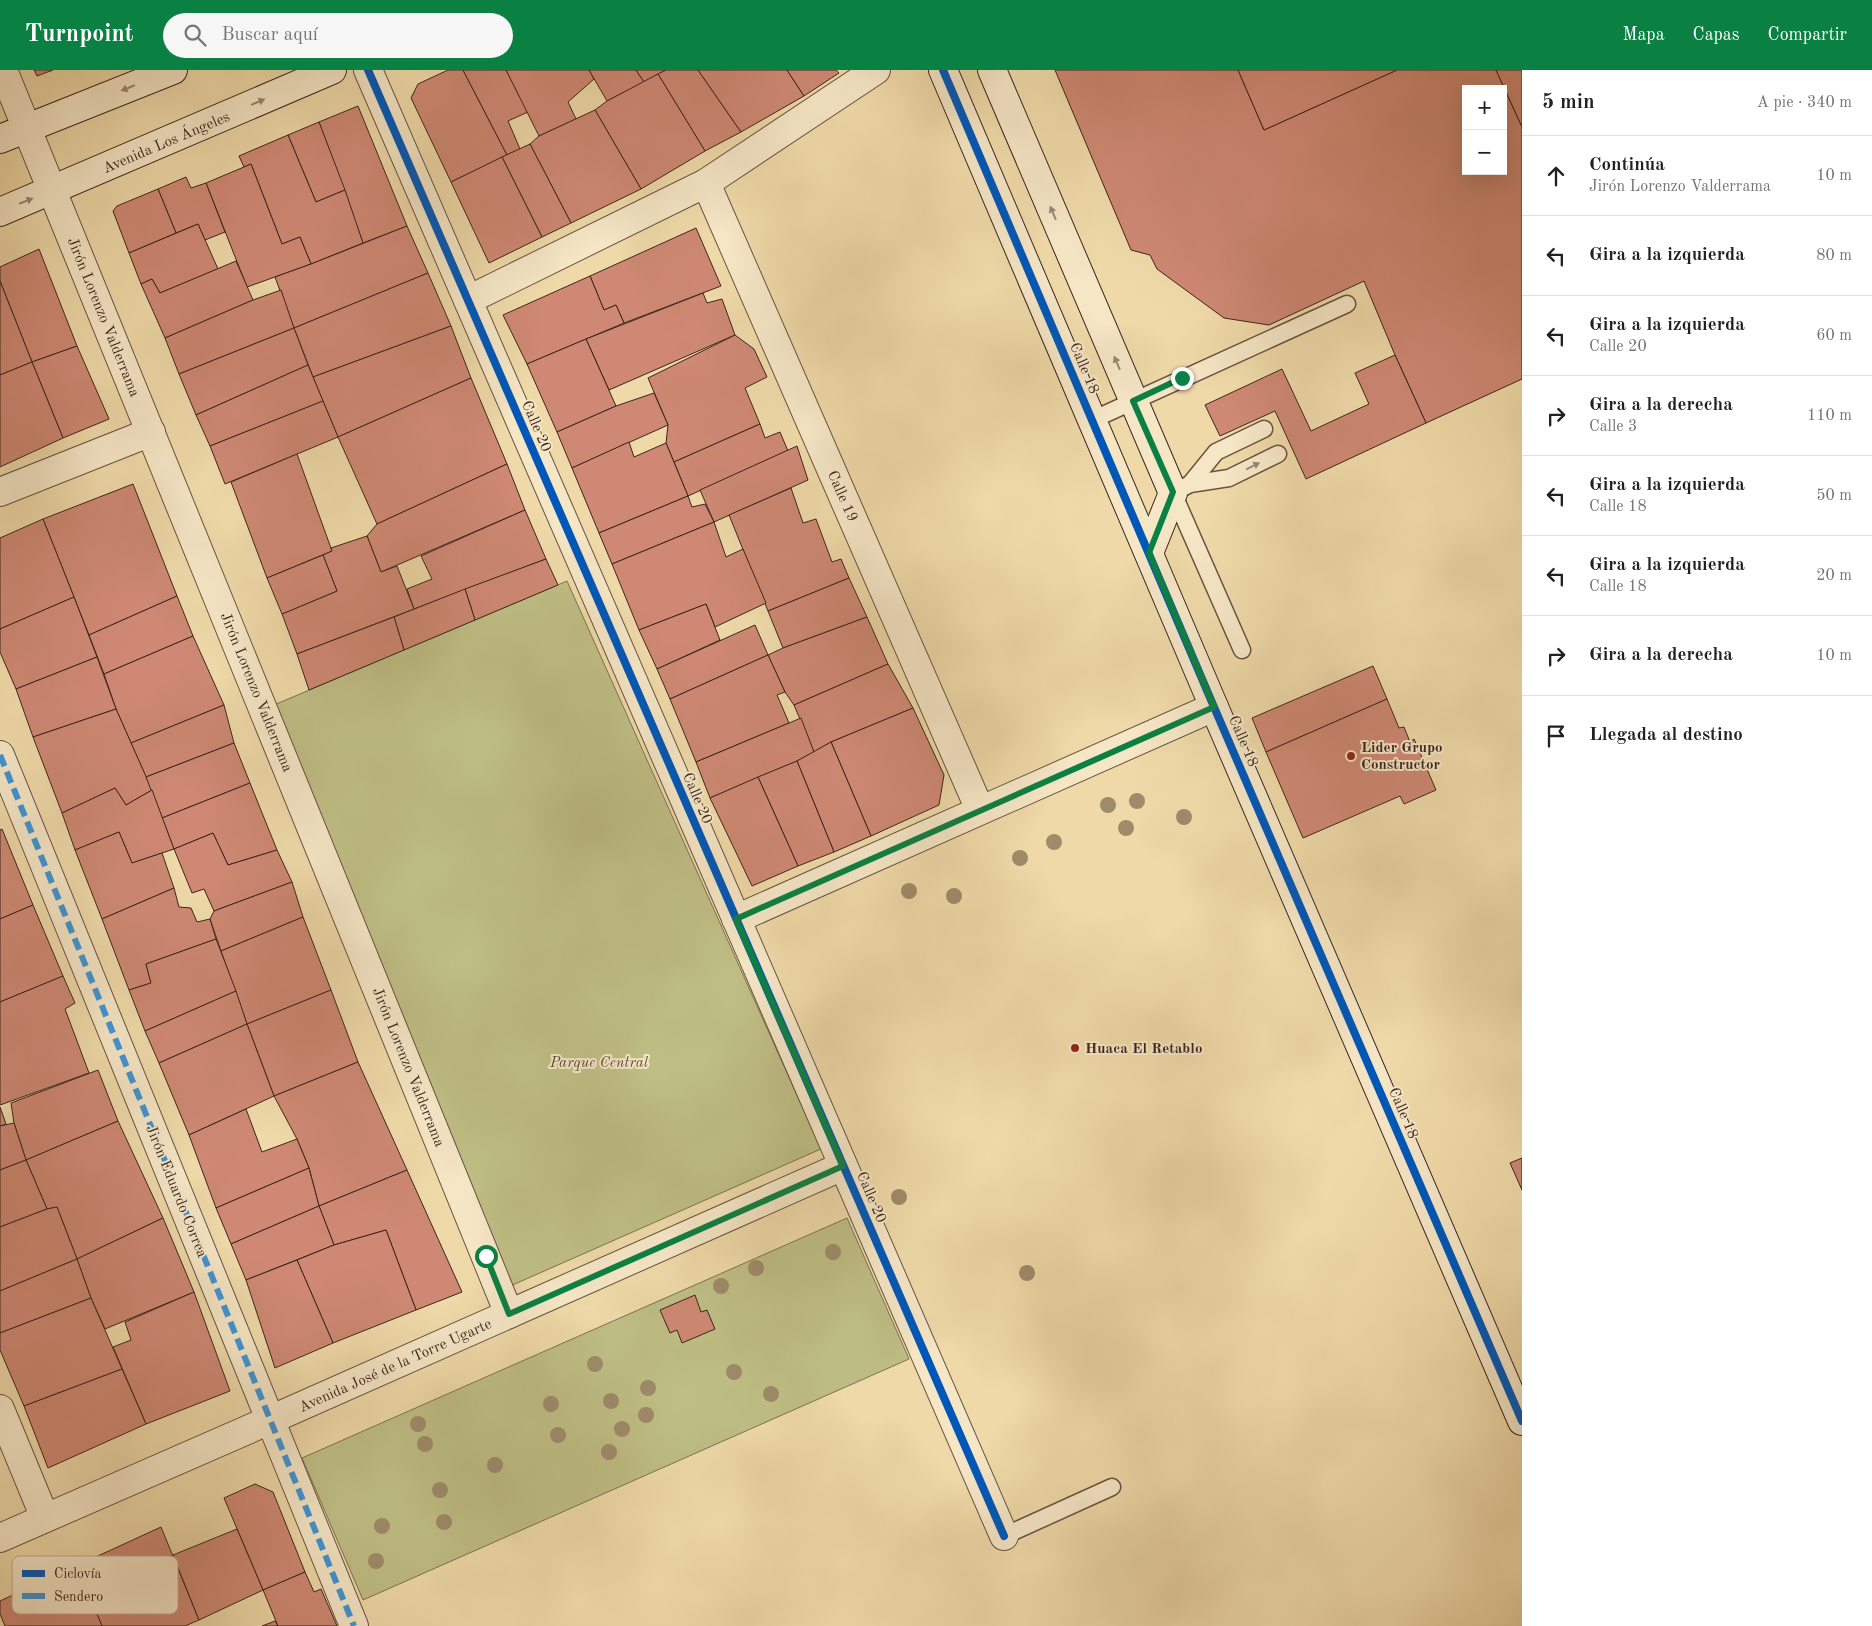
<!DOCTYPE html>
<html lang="es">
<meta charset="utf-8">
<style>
:root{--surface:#fff;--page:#f6f6f6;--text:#202124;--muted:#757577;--line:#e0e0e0;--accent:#0b8043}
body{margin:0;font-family:"Old Standard TT",serif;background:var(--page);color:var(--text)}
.controls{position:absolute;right:15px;top:15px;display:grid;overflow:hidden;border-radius:0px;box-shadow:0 5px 20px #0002}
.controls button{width:45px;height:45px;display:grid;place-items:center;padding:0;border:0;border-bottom:1px solid var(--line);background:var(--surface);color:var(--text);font:25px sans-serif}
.stop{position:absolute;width:15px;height:15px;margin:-11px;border:4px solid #0b8043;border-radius:50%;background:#fff}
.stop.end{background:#0b8043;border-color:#fff;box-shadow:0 1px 5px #0008}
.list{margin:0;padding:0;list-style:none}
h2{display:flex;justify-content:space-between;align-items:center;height:65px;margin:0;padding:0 20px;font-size:21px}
h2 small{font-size:16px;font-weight:400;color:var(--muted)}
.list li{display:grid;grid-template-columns:32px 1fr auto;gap:15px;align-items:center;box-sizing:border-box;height:80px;padding:0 20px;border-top:1px solid var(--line)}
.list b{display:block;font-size:19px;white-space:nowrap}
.list p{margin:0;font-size:16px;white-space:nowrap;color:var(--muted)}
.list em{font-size:16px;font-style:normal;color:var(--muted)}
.icon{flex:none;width:28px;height:28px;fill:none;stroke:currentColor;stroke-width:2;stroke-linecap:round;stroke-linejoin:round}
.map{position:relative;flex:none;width:1522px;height:1556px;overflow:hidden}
header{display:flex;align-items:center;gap:30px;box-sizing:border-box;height:70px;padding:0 25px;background:var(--accent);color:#fff}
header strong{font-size:24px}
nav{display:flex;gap:28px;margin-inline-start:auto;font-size:18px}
.search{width:350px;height:45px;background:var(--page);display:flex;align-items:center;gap:12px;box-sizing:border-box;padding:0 18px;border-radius:28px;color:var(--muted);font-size:19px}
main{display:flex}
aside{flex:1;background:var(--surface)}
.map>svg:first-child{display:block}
</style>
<header>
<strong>Turnpoint</strong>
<div class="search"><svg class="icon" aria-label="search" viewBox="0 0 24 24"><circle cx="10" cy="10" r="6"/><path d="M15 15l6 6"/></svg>Buscar aquí</div>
<nav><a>Mapa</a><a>Capas</a><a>Compartir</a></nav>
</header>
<main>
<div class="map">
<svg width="1522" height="1556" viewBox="0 0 1522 1556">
<rect width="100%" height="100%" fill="#efd9a8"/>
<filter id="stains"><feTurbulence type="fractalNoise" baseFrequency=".004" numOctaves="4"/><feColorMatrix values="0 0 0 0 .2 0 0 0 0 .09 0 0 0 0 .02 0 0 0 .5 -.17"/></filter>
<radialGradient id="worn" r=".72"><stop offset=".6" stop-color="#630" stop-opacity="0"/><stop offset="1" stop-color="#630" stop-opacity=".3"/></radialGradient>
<g fill="#bebe84" stroke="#7d7250">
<path d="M567,511L821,1079L508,1217L274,635Z"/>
<path d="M847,1148L909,1289L363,1530L302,1388Z"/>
</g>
<g fill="#ce8873" stroke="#3c251d" fill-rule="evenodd">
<path d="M34,0H53L37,6Z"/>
<path d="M448,0H463L507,85L451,112L411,28L418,14Z"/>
<path d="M463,0H506L528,42L508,51L520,79L507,85Z"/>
<path d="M506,0H589L594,9L568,32L576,49L539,66Z"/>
<path d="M589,0H636L644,12L607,31Z"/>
<path d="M636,0H666L644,12Z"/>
<path d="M666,0H698L741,62L705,81L658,4Z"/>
<path d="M698,0H787L804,26L741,62Z"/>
<path d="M787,0H836L839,3L804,26Z"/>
<path d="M1055,0H1238L1264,60L1397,0H1496L1522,57V309L1426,353L1395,285L1364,211L1269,255L1224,248L1157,199L1150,185L1131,180ZM1466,19H1503V101H1466Z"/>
<path d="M1238,0H1397L1264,60Z"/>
<path d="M1496,0H1522V57Z"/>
<path d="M658,4L705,81L641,119L595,40L607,31Z"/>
<path d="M358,36L407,156L363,173L319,52Z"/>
<path d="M595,40L641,119L571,153L530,74L539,66Z"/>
<path d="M319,52L345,120L316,132L288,65Z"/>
<path d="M288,65L316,132L345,120L363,173L311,194L300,167L282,174L251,94L244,97L239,86Z"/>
<path d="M530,74L571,153L542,167L502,87Z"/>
<path d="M502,87L542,167L489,193L451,112Z"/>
<path d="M251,94L282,174L300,167L311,194L247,217L206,113Z"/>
<path d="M186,107L191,118L206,113L225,162L205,170L198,154L176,163L158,119Z"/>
<path d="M158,119L176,163L129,183L113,141L117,136Z"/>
<path d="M198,154L218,199L160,223L152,209L141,214L129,183Z"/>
<path d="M407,156L428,203L294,258L275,207L311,194Z"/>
<path d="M696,158L721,216L624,253L616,235L604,240L590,206Z"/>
<path d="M39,179L77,276L32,292L0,211V197Z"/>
<path d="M236,191L253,230L165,268L141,214L152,209L160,223Z"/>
<path d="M428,203L451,256L313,307L294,258Z"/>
<path d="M590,206L604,240L616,235L624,253L527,294L503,245Z"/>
<path d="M0,211L32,292L0,305Z"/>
<path d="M281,220L294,258L179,304L165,268L253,230Z"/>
<path d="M703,223L707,233L722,229L735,265L609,320L586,269Z"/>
<path d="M451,256L471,308L338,367L313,307Z"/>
<path d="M294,258L308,295L196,345L179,304Z"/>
<path d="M735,265L754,279L767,307L745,318L760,354L674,392L666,373L668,355L648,308Z"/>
<path d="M586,269L616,336L557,362L527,294Z"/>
<path d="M77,276L109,349L63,368L32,292Z"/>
<path d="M1395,285L1426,353L1306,409L1275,341L1220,366L1205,335L1282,299L1311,361L1369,334L1355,303Z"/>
<path d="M32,292L63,368L0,397V305Z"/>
<path d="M308,295L323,331L210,376L196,345Z"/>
<path d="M471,308L507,394L377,454L338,367Z"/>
<path d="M654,323L668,355L572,398L557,362L616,336Z"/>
<path d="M323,331L338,367L225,414L210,376Z"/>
<path d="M760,354L765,368L780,362L788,381L688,426L674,392Z"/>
<path d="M629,372L634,387L666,373L688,426L599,463L572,398Z"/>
<path d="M797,376L808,410L714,452L700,420Z"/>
<path d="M297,384L332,481L267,508L231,412Z"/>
<path d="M507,394L525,440L381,502L367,466L377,454Z"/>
<path d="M133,414L177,526L89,565L43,449Z"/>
<path d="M791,418L803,453L816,449L832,492L841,489L849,508L768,541L729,445Z"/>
<path d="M688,426L692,437L705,434L714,452L612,494L599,463Z"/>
<path d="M525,440L546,489L414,539L407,519L432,509L421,486Z"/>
<path d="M43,449L74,527L0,559V468Z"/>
<path d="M714,452L726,487L743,479L766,533L715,557L706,534L639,560L612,494Z"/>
<path d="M367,466L381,502L397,496L414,539L297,584L282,544L337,521L323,485L332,481L331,478Z"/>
<path d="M323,485L337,521L282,544L267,508Z"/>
<path d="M546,489L558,515L475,550L465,519Z"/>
<path d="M849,508L867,547L783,578L768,541Z"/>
<path d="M465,519L475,550L404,580L394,547Z"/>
<path d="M177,526L193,566L104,604L89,565Z"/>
<path d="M74,527L97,587L16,619L0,582V559Z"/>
<path d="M706,534L720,570L657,599L639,560Z"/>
<path d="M394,547L404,580L309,620L297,584Z"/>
<path d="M867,547L888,594L794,635L785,622L768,585L783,578Z"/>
<path d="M755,555L768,585L670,629L657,599Z"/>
<path d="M193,566L224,635L131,673L116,639L104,604Z"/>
<path d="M768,585L785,622L777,625L789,653L696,692L670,629Z"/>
<path d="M97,587L116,639L33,667L16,619Z"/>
<path d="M888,594L913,638L831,672L814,682L794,635Z"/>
<path d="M1373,596L1387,629L1266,682L1252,648Z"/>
<path d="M1387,629L1399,658L1404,657L1410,672L1414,669L1436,720L1404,734L1400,726L1303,768L1266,682Z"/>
<path d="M224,635L234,673L146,707L131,673Z"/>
<path d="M913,638L944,705L939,735L871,766L831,672Z"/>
<path d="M116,639L152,720L126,735L115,718L62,743L33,667Z"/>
<path d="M801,648L814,682L797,691L710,728L696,692Z"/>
<path d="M831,672L871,766L834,782L797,691Z"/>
<path d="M234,673L250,713L162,748L146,707Z"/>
<path d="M797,691L834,782L798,796L758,707Z"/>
<path d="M758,707L798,796L752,816L710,728Z"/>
<path d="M250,713L277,780L228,795L213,763L174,779L162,748Z"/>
<path d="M115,718L126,735L152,720L174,779L132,793L119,762L75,780L62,743Z"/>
<path d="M2,759L33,835L0,849V760Z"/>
<path d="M119,762L132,793L162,783L174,818L102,849L75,780Z"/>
<path d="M213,763L228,795L277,780L292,812L214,841L204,819L192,823L174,779Z"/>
<path d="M292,812L303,847L221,881L210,849L214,841Z"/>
<path d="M174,818L179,837L191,838L197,852L210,849L216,869L146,894L151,913L129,920L102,849Z"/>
<path d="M33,835L63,906L0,932V849Z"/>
<path d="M303,847L331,920L247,954L221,881Z"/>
<path d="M216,869L236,921L145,961L129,920L151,913L146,894Z"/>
<path d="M63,906L75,933L65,939L89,1003L0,1035V932Z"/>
<path d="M331,920L358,992L274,1026L247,954Z"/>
<path d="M236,921L247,954L159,993L145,961Z"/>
<path d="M247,954L274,1026L189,1065L159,993Z"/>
<path d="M358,992L407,1100L319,1136L309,1098L297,1069L274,1026Z"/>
<path d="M98,1000L118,1051L26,1090L14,1053L11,1033Z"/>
<path d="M0,1037L6,1054L0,1056Z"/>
<path d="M246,1039L262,1082L297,1069L309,1098L216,1138L189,1065Z"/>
<path d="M118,1051L163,1148L77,1189L57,1137L47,1139L26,1090Z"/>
<path d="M14,1053L26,1090L0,1100V1056Z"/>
<path d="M1522,1088V1120L1510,1093Z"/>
<path d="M26,1090L47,1139L0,1157V1100Z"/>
<path d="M309,1098L319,1136L231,1174L216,1138Z"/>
<path d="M407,1100L462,1222L416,1240L386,1160L334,1175L319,1136Z"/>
<path d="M319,1136L334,1175L246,1210L231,1174Z"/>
<path d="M57,1137L77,1189L0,1221V1157L47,1139Z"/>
<path d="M163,1148L194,1222L105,1259L91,1228L77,1189Z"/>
<path d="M386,1160L416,1240L333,1273L297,1190L334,1175Z"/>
<path d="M77,1189L91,1228L0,1263V1221Z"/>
<path d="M297,1190L333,1273L275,1298L246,1210Z"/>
<path d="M194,1222L230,1321L146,1354L113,1277L131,1270L125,1252Z"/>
<path d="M695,1225L701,1242L707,1240L715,1259L682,1273L677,1260L670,1263L660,1240Z"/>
<path d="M91,1228L122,1299L24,1336L0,1280V1263Z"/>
<path d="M122,1299L146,1354L48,1398L24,1336Z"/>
<path d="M255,1414L273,1422L305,1502L263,1520L224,1428Z"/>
<path d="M161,1457L199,1550L185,1556H102L89,1525L100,1521L87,1491Z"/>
<path d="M237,1459L263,1520L199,1550L173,1485Z"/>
<path d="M87,1491L100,1521L89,1525L102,1556H5L0,1544V1531Z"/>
<path d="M305,1502L314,1522L321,1519L337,1556H278L263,1520Z"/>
<path d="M275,1551L278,1556H262Z"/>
</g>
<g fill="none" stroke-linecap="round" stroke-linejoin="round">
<defs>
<g id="lane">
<path d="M1092,350L1347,234"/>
<path d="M1190,414L1216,382L1264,359"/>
<path d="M1242,580L1173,423L1190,414L1229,408L1278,384"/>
<path d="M1004,1466L1112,1417"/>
</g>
<g id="street">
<path d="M3,0L509,1244"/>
<path d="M368,0L1004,1466"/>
<path d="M706,113L980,740"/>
<path d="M468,230L706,113L876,0"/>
<path d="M0,422L151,362"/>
<path d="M0,685L354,1556"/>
<path d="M736,849L1214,637"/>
<path d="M0,1339L45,1448"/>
<path d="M0,1468L270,1350L843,1096"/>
</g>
<g id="secondary">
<path d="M943,0L1214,637L1522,1351"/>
<path d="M992,0L1173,423L1149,483"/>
<path d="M0,69L173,0"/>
<path d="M0,142L332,0"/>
</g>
</defs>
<use href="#lane" stroke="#695240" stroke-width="19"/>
<use href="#street" stroke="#695240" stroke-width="30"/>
<use href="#secondary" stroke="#3c251d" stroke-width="30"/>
<use href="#lane" stroke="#f5e6c6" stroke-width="16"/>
<use href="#street" stroke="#f5e6c6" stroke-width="28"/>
<use href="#secondary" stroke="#f5e6c6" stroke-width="28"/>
<path stroke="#3f95d5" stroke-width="6" stroke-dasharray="12 6" stroke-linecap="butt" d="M0,685L354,1556"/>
<defs>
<g id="cycleway">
<path d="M368,0L1004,1466"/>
<path d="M943,0L1214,637L1522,1351"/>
</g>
</defs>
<use href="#cycleway" stroke="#f5e6c6" stroke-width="11"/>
<use href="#cycleway" stroke="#0057b8" stroke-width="8"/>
</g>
<g fill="#9e8b6a">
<circle cx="1137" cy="731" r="8"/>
<circle cx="1108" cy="735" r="8"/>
<circle cx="1184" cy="747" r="8"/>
<circle cx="1126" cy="758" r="8"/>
<circle cx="1054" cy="772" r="8"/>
<circle cx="1020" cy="788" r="8"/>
<circle cx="909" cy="821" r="8"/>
<circle cx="954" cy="826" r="8"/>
<circle cx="899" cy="1127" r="8"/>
<circle cx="833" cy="1182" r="8"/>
<circle cx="756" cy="1198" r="8"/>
<circle cx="1027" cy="1203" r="8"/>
<circle cx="721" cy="1216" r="8"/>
<circle cx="595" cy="1294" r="8"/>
<circle cx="734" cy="1302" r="8"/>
<circle cx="648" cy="1318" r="8"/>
<circle cx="771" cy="1324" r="8"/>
<circle cx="611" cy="1331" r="8"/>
<circle cx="551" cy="1334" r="8"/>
<circle cx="646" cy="1345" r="8"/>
<circle cx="418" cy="1354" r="8"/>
<circle cx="622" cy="1359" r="8"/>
<circle cx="558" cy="1365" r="8"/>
<circle cx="425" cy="1374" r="8"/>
<circle cx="609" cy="1382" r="8"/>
<circle cx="495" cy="1395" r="8"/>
<circle cx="440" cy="1420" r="8"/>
<circle cx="444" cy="1452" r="8"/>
<circle cx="382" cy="1456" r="8"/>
<circle cx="376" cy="1491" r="8"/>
</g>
<defs><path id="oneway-solid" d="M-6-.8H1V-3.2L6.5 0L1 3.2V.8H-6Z" transform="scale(1.25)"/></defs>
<g fill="#988672">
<use href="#oneway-solid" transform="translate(128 18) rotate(158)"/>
<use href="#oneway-solid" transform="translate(258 32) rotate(-23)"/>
<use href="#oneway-solid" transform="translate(26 131) rotate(-22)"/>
<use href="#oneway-solid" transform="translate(1053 143) rotate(-113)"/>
<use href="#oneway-solid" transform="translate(1117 293) rotate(-113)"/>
<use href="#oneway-solid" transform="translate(1253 396) rotate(-26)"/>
</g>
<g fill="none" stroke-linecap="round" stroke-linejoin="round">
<path stroke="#0b8043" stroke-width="6" d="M486,1186L509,1244L843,1096L736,849L1214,637L1149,483L1173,422L1133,331L1182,308"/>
</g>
<g fill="#8f2418" stroke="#f5e6c6" stroke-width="2">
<circle cx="1351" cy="686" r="5"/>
<circle cx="1075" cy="978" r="5"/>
</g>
<g text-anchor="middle" stroke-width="4" stroke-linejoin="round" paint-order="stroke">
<g font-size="15" fill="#3c251d" stroke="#f5e6c6">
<text transform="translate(166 72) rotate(-23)" y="5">Avenida Los Ángeles</text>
<text transform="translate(104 247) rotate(68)" y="5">Jirón Lorenzo Valderrama</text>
<text transform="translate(1085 298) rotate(67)" y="5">Calle 18</text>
<text transform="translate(537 356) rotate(67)" y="5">Calle 20</text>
<text transform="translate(843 426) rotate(66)" y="5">Calle 19</text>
<text transform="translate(257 622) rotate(68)" y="5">Jirón Lorenzo Valderrama</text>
<text transform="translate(1244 671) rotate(67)" y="5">Calle 18</text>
<text transform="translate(698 728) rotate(67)" y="5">Calle 20</text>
<text transform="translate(409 997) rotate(68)" y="5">Jirón Lorenzo Valderrama</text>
<text transform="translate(1404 1043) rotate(67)" y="5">Calle 18</text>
<text transform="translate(177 1121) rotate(68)" y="5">Jirón Eduardo Correa</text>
<text transform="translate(872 1127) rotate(67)" y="5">Calle 20</text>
<text transform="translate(395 1295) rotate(-24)" y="5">Avenida José de la Torre Ugarte</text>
</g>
<g font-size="15" font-weight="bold" fill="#3c251d" stroke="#f5e6c6" text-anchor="start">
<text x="1361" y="682">Lider Grupo<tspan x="1361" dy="17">Constructor</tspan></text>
<text x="1085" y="983">Huaca El Retablo</text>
</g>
<g font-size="15" font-style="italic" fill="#5c4b37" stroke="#f5e6c6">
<text x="599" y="997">Parque Central</text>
</g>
</g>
<rect x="12" y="1486" width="166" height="58" rx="8" fill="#f5e6c6" stroke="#beac93" stroke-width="1"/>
<rect x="22" y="1500" width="23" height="7" fill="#0057b8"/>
<rect x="22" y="1523" width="23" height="6" fill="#3f95d5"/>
<g font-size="14" fill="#3c251d">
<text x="54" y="1508">Ciclovía</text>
<text x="54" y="1531">Sendero</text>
</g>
<rect width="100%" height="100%" filter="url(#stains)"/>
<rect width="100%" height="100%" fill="url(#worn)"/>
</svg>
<div class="controls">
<button>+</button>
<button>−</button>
</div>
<div class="stop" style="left:486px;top:1186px"></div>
<div class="stop end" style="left:1182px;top:308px"></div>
</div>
<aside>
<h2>5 min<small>A pie · 340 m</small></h2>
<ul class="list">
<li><svg class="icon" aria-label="ahead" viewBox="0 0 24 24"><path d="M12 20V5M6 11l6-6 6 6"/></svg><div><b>Continúa</b><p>Jirón Lorenzo Valderrama</p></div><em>10 m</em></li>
<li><svg class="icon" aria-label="left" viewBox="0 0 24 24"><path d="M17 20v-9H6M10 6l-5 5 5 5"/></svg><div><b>Gira a la izquierda</b></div><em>80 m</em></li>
<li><svg class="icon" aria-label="left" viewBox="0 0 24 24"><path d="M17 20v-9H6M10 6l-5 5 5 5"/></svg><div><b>Gira a la izquierda</b><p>Calle 20</p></div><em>60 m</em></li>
<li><svg class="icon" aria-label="right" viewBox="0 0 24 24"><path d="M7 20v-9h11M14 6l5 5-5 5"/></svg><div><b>Gira a la derecha</b><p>Calle 3</p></div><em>110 m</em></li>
<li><svg class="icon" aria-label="left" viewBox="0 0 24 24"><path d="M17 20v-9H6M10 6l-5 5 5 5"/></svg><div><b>Gira a la izquierda</b><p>Calle 18</p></div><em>50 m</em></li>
<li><svg class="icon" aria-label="left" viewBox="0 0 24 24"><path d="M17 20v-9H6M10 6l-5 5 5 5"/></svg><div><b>Gira a la izquierda</b><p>Calle 18</p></div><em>20 m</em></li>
<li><svg class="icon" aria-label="right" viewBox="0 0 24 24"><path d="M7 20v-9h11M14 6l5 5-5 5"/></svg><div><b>Gira a la derecha</b></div><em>10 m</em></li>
<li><svg class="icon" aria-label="arrive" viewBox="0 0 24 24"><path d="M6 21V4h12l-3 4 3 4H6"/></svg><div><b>Llegada al destino</b></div></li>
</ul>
</aside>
</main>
